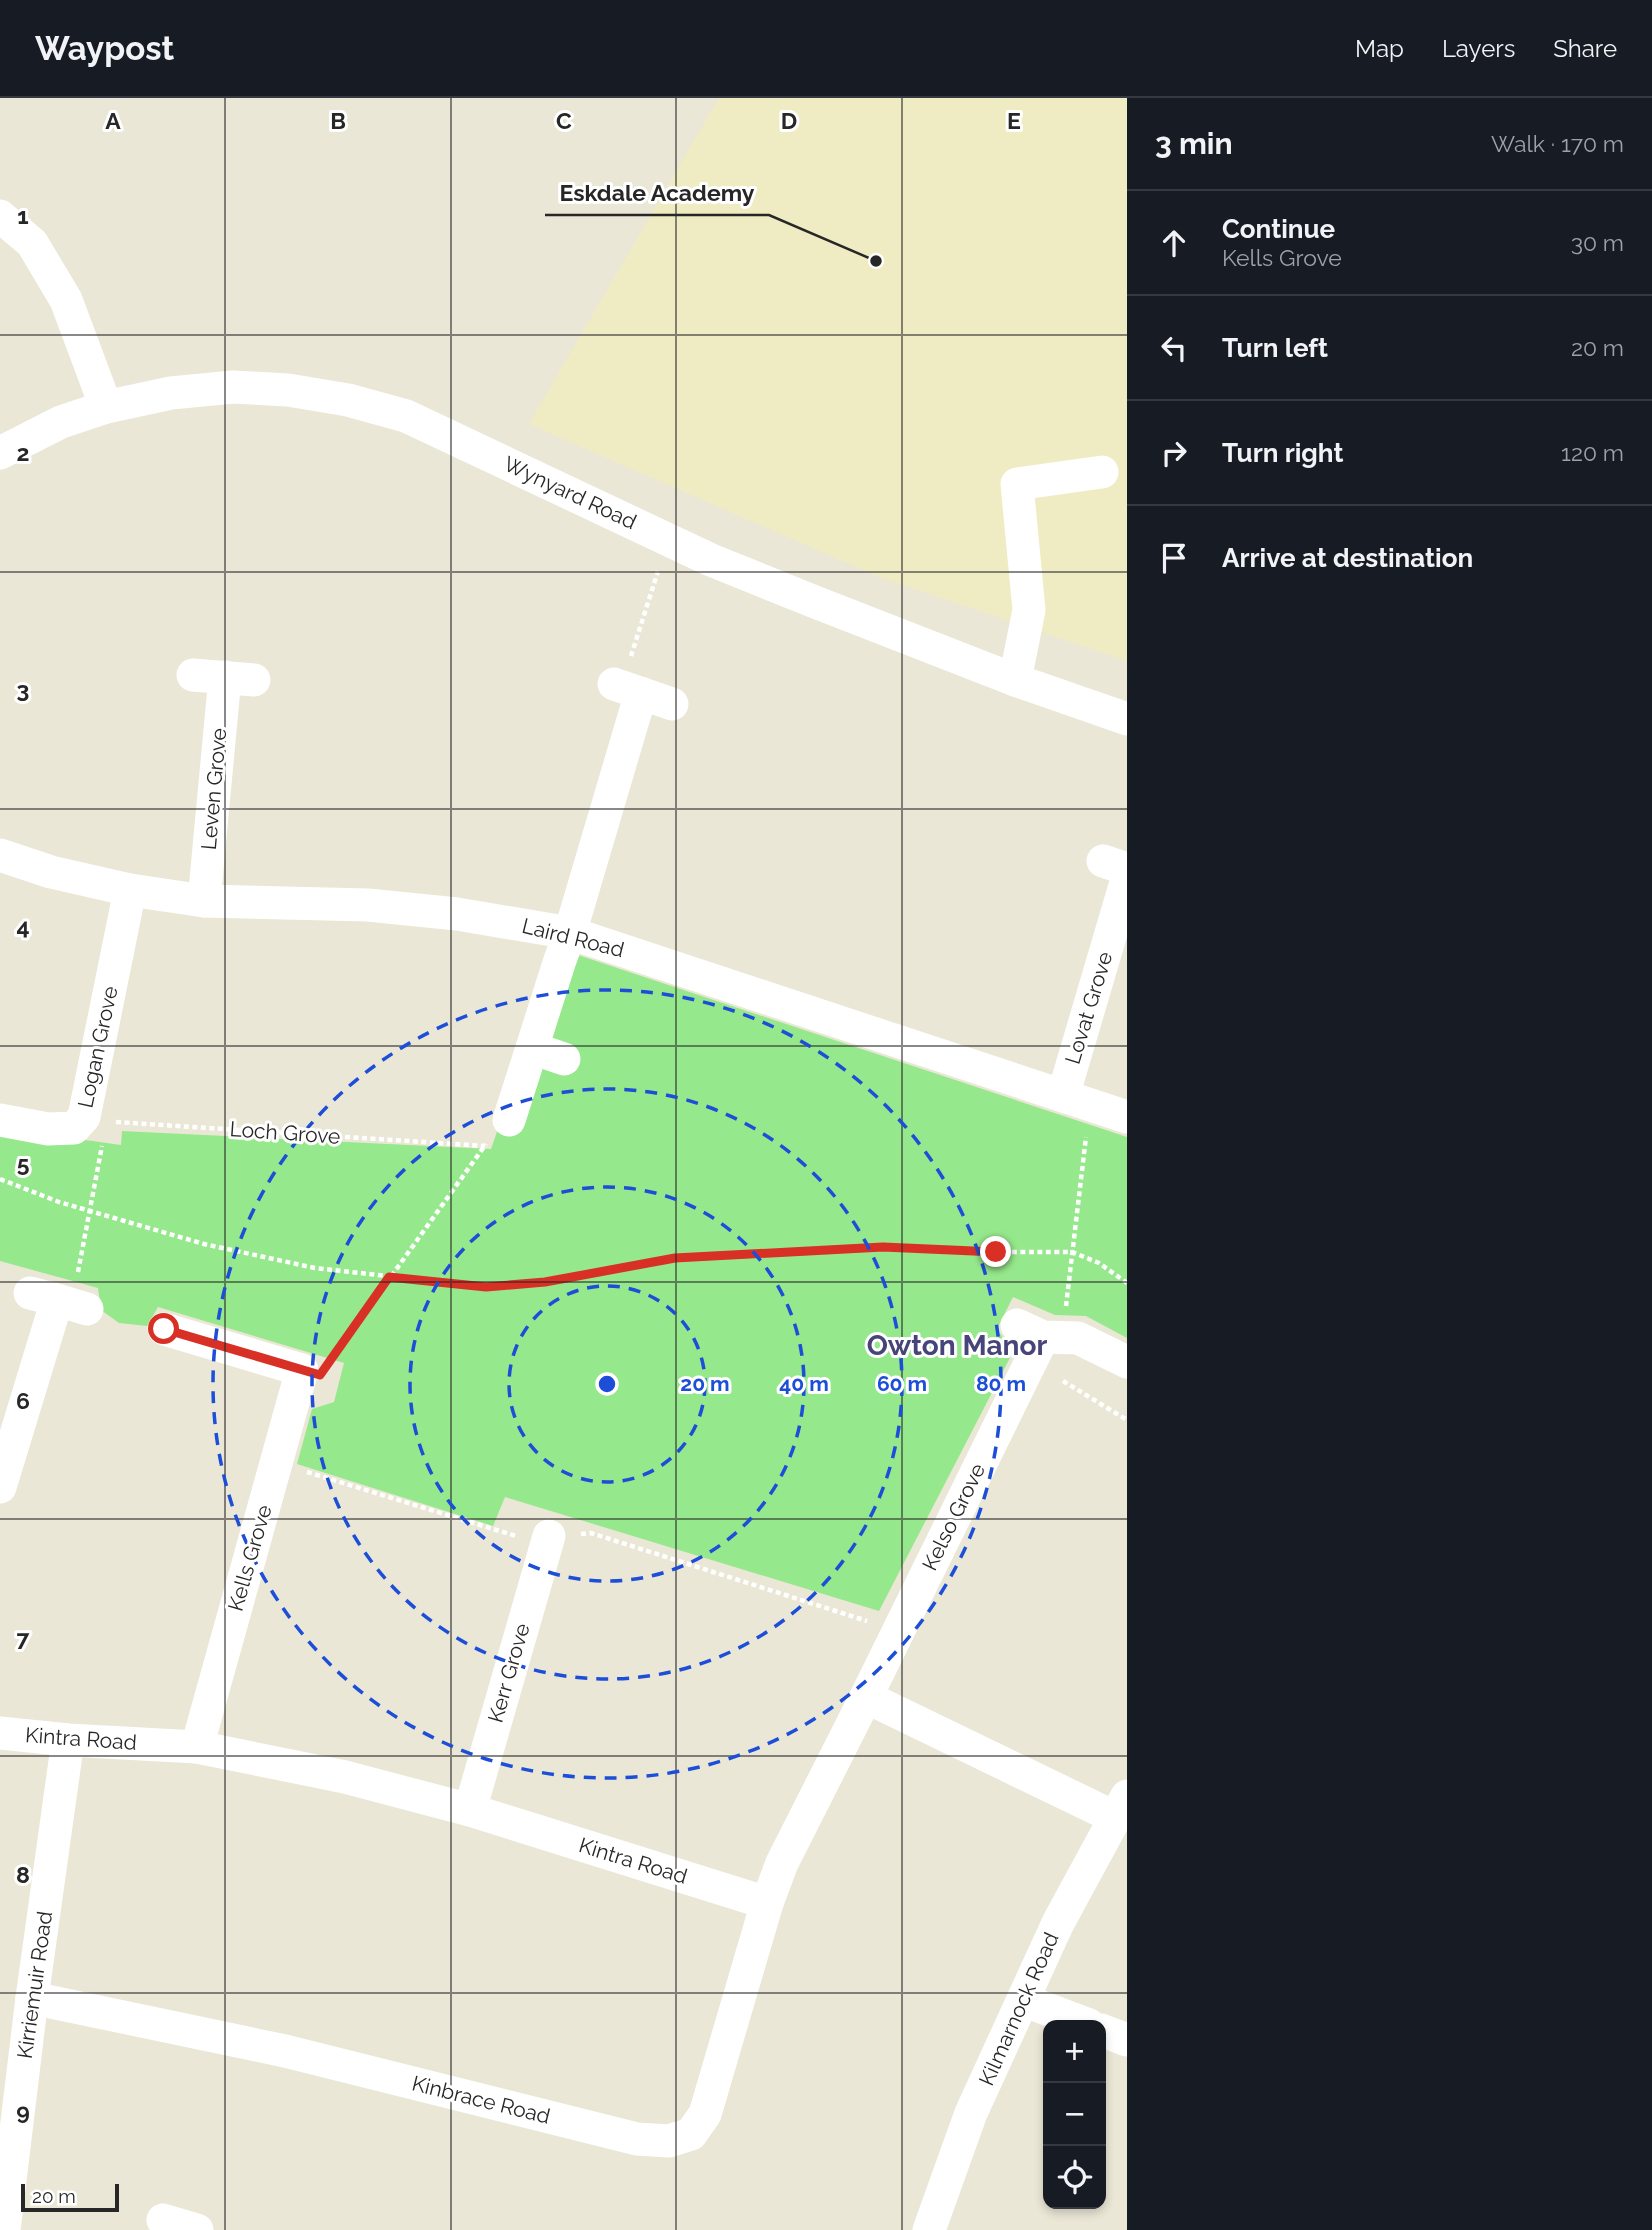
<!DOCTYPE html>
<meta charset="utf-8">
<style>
:root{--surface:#171b24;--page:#20242c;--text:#f1f3f6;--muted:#9ea1a6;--line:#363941}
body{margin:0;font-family:Raleway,sans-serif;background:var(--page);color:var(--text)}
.controls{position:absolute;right:21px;bottom:21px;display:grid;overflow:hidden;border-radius:14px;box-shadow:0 4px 10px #0003}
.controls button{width:63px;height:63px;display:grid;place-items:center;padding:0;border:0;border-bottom:2px solid var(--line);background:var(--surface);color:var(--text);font:35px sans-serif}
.scale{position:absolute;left:21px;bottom:18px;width:98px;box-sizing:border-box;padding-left:7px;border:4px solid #272727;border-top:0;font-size:19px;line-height:24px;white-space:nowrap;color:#272727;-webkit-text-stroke:5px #fff;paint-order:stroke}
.stop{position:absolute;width:21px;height:21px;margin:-16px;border:5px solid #d93025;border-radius:50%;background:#fff}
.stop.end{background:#d93025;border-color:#fff;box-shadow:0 2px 7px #0008}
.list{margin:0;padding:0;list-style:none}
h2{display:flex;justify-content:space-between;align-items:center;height:91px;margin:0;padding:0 28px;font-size:30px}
h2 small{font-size:23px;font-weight:400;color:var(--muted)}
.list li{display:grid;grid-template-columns:46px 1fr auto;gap:21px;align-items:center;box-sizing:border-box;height:105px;padding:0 28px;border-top:2px solid var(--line)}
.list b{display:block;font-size:26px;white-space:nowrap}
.list p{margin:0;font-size:23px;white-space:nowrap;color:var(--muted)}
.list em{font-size:23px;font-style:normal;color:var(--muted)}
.icon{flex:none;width:38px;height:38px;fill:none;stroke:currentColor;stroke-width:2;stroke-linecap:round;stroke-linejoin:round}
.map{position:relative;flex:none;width:1127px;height:2132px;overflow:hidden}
header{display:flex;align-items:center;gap:42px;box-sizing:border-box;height:98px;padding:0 35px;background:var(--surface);border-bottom:2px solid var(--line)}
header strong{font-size:33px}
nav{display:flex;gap:38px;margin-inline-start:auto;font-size:24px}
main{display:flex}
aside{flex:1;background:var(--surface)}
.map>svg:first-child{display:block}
</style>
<header>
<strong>Waypost</strong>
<nav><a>Map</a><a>Layers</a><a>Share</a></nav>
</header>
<main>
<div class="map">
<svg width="1127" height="2132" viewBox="0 0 1127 2132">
<rect width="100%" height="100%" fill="#ebe7d6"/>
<path fill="#efebc3" d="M719,0H1127V563L877,478L529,326Z"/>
<path fill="#96e88c" d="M578,857L1127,1039V1240L1086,1218L1055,1217L1013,1199L997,1231L1013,1254L879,1513L505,1399L493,1428L297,1366L312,1311L334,1304L344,1265L158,1209L147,1228L119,1225L101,1212L98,1190L0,1163V1030L121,1047L122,1033L491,1051L498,1031L521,1034Z"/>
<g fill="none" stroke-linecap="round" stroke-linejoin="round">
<g stroke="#fff" stroke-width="4.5" stroke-dasharray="5 3.5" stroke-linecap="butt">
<path d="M631,558L658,473"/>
<path d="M116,1024L485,1048"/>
<path d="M0,1081L59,1104L204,1146L315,1170L486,1189L545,1183L675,1160L883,1149L996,1154H1072L1099,1165L1127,1185"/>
<path d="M78,1174L102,1048"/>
<path d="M1066,1208L1086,1039"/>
<path d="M332,1261L486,1046"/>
<path d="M1063,1283L1127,1322"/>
<path d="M307,1374L516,1438"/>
<path d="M581,1436L591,1435L867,1523"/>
</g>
<g stroke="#fff" stroke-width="33">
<path d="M0,118L32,145L66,202L106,309"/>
<path d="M0,355L61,324L106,309L171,295L233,289L288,292L348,302L406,318L711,462L815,504L1015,582L1127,621"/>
<path d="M193,577L254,582"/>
<path d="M1015,582L1029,512L1017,386L1102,374"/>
<path d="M614,586L672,606"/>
<path d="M0,757L51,774L130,792L204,803L368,807L457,816L570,835L1127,1019"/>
<path d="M1103,763L1127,771"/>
<path d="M204,803L225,579"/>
<path d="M532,950L564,961"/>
<path d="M1063,998L1127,781"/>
<path d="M0,1022L48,1031L74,1030L84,1019L130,792"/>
<path d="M509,1022L560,862L570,835L641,595"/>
<path d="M30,1195L57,1202"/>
<path d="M1017,1227L1043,1239L1078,1240L1127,1264"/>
<path d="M164,1231L302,1272L197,1649"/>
<path d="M0,1389L57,1202L87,1211"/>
<path d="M866,1599L1116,1720"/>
<path d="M0,1635L68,1642L197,1649L345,1679L470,1712L767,1805"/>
<path d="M470,1712L549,1438"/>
<path d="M32,1900L285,1953L637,2041L669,2043L691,2036L705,2016L767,1805L782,1765L866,1599L1043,1239"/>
<path d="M1023,1902L1089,1927"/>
<path d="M1101,1932L1127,1942"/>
<path d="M163,2122L197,2132"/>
<path d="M4,2132L32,1900L68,1642"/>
<path d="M929,2132L971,2015L1058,1825L1127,1698"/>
</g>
</g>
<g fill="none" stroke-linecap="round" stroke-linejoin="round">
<path stroke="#d93025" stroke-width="9" d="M164,1231L320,1277L389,1179L486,1189L545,1184L675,1160L883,1149L996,1154"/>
</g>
<path fill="none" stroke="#272727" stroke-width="2" stroke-opacity="0.55" d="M225,0V2132M451,0V2132M676,0V2132M902,0V2132M0,237H1127M0,474H1127M0,711H1127M0,948H1127M0,1184H1127M0,1421H1127M0,1658H1127M0,1895H1127"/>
<g fill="none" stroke="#1d4ed8" stroke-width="3.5" stroke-dasharray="12 9">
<circle cx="607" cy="1286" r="98"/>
<circle cx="607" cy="1286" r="197"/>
<circle cx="607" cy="1286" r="295"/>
<circle cx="607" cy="1286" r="394"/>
</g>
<g text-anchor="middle" stroke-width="6" stroke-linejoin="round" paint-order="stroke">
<g font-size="21" fill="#272727" stroke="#fff">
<text transform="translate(570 395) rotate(25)" y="7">Wynyard Road</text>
<text transform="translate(214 691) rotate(-85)" y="7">Leven Grove</text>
<text transform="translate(573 840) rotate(14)" y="7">Laird Road</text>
<text transform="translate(1089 910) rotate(-73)" y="7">Lovat Grove</text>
<text transform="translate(98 949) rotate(-78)" y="7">Logan Grove</text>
<text transform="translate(285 1035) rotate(4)" y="7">Loch Grove</text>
<text transform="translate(954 1419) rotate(-64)" y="7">Kelso Grove</text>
<text transform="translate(250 1460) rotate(-74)" y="7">Kells Grove</text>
<text transform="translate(509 1575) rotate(-74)" y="7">Kerr Grove</text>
<text transform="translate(81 1641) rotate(4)" y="7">Kintra Road</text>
<text transform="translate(633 1763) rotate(17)" y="7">Kintra Road</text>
<text transform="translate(35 1887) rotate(-82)" y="7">Kirriemuir Road</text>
<text transform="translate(1019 1911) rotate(-66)" y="7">Kilmarnock Road</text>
<text transform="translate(481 2002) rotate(14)" y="7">Kinbrace Road</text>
</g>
<g font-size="28" font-weight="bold" fill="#47447a" stroke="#fff">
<text x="957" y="1257">Owton Manor</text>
</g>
</g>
<g font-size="23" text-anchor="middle" font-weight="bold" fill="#272727" stroke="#fff" stroke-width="6" stroke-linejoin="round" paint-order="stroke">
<text x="113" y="31">A</text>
<text x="338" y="31">B</text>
<text x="564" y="31">C</text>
<text x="789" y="31">D</text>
<text x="1014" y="31">E</text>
<text x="23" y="126">1</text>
<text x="23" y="363">2</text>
<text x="23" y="600">3</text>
<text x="23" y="837">4</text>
<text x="23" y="1074">5</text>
<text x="23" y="1311">6</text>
<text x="23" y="1548">7</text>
<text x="23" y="1785">8</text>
<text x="23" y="2022">9</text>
</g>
<circle cx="607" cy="1286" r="10" fill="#1d4ed8" stroke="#fff" stroke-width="3.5"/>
<g font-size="21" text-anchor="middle" font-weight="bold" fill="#1d4ed8" stroke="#fff" stroke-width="6" stroke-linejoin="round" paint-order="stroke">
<text x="705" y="1293">20 m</text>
<text x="804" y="1293">40 m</text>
<text x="902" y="1293">60 m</text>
<text x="1001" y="1293">80 m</text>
</g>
<path fill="none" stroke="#272727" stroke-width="2.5" d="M876 163L769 117H545"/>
<circle fill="#272727" stroke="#fff" stroke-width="2.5" cx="876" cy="163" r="7"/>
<g font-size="23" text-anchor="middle" font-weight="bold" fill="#272727" stroke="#fff" stroke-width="6" stroke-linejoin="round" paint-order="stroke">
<text x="657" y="103">Eskdale Academy</text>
</g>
</svg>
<div class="controls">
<button>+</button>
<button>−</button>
<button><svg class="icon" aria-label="locate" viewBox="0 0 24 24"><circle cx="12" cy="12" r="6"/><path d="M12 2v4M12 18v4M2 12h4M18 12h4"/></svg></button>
</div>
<div class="scale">20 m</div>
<div class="stop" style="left:164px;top:1231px"></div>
<div class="stop end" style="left:996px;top:1154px"></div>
</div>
<aside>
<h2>3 min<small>Walk · 170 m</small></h2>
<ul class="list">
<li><svg class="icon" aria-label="ahead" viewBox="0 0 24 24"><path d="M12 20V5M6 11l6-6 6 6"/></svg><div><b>Continue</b><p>Kells Grove</p></div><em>30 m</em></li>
<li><svg class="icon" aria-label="left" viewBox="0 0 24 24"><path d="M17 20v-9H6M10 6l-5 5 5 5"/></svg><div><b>Turn left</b></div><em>20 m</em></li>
<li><svg class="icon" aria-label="right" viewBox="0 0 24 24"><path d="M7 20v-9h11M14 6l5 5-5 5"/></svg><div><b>Turn right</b></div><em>120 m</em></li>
<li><svg class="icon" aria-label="arrive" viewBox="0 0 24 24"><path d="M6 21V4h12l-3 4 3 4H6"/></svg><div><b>Arrive at destination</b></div></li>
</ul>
</aside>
</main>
